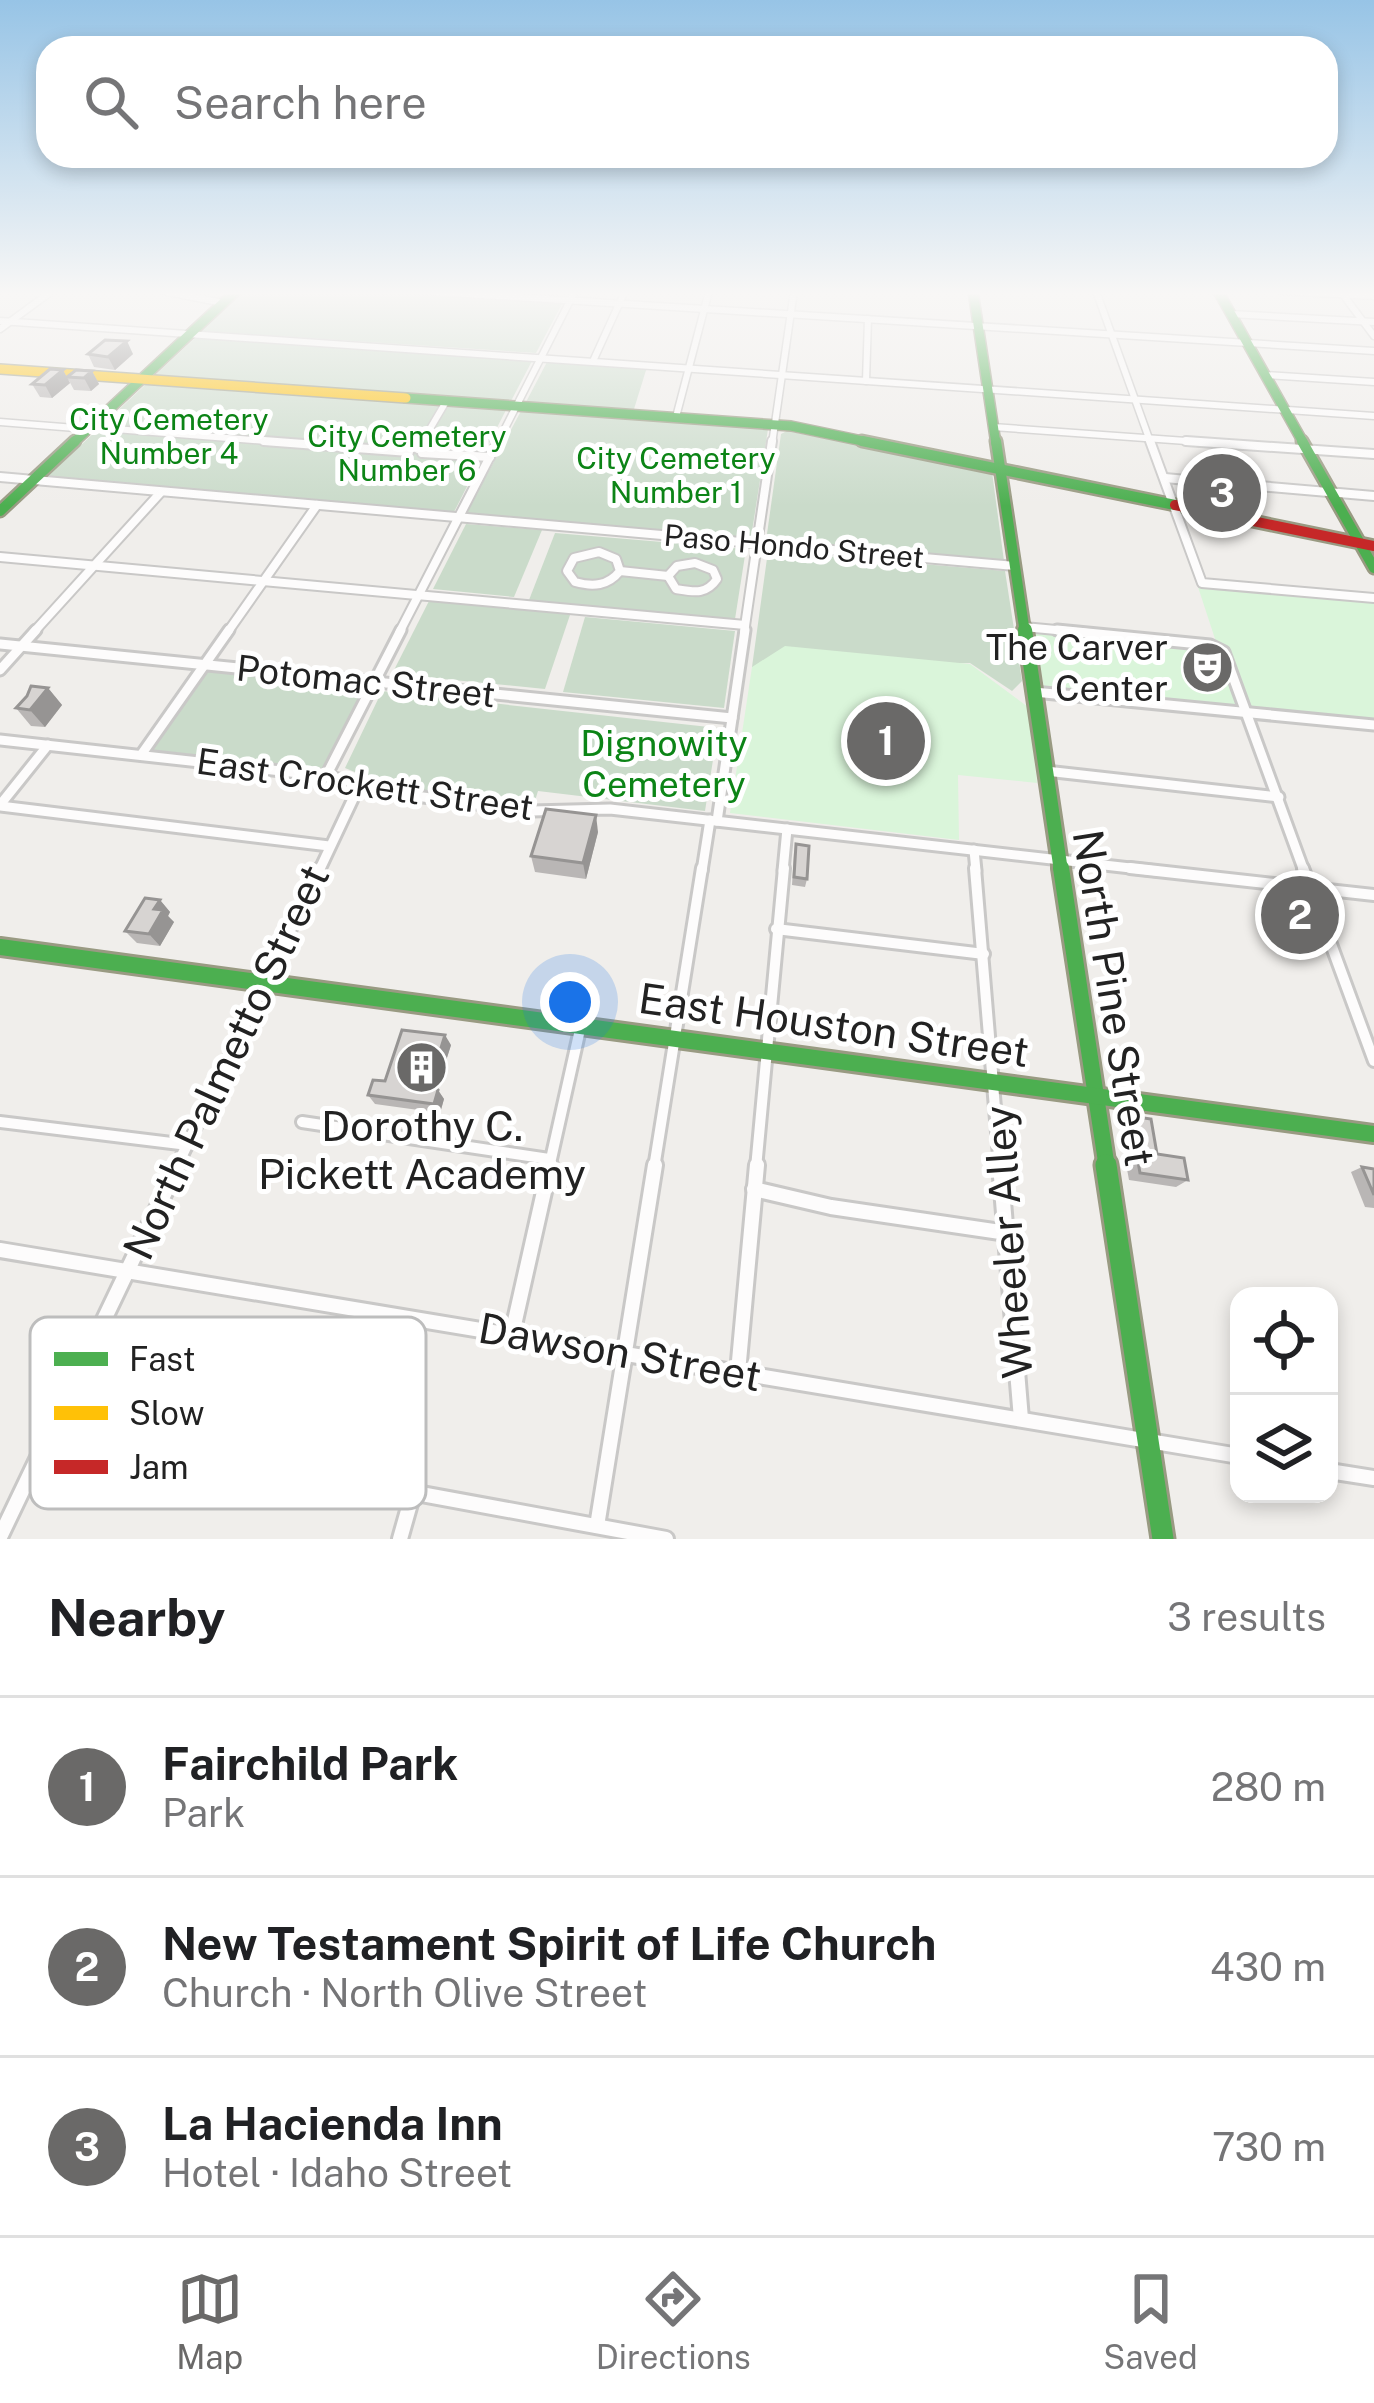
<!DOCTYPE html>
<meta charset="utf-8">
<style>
:root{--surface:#fff;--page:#f6f6f6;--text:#202124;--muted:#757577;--line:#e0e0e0;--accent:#6a6968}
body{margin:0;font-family:"Public Sans",sans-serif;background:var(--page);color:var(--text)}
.controls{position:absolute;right:36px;bottom:36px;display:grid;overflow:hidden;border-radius:24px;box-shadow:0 6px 18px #0003}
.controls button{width:108px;height:108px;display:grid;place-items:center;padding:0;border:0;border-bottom:3px solid var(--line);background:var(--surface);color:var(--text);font:60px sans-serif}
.you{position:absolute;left:570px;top:1002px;width:42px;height:42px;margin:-30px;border:9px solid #fff;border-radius:50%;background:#1a73e8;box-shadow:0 0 0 18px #1a73e833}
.badge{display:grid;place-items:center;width:78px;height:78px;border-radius:50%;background:var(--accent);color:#fff;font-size:39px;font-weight:700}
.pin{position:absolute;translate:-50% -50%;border:6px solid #fff;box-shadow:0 3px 12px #0006}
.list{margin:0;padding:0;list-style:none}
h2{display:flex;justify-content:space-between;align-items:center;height:156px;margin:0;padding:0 48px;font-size:51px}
h2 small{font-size:39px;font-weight:400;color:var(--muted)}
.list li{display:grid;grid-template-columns:78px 1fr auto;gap:36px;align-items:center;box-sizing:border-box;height:180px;padding:0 48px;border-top:3px solid var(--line)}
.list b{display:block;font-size:45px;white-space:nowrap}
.list p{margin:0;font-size:39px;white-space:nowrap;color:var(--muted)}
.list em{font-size:39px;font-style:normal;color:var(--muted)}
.icon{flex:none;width:66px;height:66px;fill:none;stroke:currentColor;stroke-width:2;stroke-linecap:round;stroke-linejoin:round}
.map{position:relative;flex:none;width:1374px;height:1539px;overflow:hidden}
.search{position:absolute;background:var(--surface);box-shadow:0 6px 18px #0003;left:36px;right:36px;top:36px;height:132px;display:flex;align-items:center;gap:30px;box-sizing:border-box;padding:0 42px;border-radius:36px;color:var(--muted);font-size:45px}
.sheet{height:696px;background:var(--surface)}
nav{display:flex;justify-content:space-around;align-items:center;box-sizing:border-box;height:168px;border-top:3px solid var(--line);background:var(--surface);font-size:33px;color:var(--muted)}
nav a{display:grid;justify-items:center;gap:6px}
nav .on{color:var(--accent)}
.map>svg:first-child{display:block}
</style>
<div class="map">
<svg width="1374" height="1539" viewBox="0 0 1374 1539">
<rect width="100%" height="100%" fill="#f0eeeb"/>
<g fill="#cadbca">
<path d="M244,291H365L562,304L536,353L202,331Z"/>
<path d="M195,338L532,361L511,401L155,375Z"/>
<path d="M547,362L647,367L634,409L526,402Z"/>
<path d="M146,384L506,410L454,512L47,477Z"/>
<path d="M521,411L768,429L751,538L466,514Z"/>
<path d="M787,431L992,472L1004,561L766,541L781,434Z"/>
<path d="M466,524L542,530L514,597L433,589Z"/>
<path d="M555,533L746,549L735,619L529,600Z"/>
<path d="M768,551L1005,571L1022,681L1012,691L970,663L752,667Z"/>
<path d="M430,599L571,612L545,689L392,674Z"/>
<path d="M585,617L735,631L724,708L563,692Z"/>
<path d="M209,669L366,685L322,769L153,750Z"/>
<path d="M382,691L718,728L705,811L538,791L534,804L396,789L345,768Z"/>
</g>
<g fill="#daf5da">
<path d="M1198,587L1374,601V719L1044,687L1034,633L1218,648Z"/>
<path d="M785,646L970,664L1028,707L1037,783L958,775L959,840L730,813L752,667Z"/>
</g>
<path fill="#bfdbe3" d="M885,701L908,705L906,752L881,746Z"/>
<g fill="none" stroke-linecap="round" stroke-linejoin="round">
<defs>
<g id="street-far4">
<path d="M163,291L223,303"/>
<path d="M419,291L1374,351"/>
<path d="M1096,291L1151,444"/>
<path d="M1281,291L1374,296"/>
<path d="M1341,292L1374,336"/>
<path d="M1231,314L1374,322"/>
<path d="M0,321L1374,416"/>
<path d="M0,329L52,291"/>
<path d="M594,359L625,291"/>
<path d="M1265,375L1374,382"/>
<path d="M866,381L868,319"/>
<path d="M676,417L709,291"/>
<path d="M0,422L88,429"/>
<path d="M90,427L303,444"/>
<path d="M993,427L1228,444"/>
<path d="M421,444L447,400"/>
<path d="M497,444L575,291"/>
<path d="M772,444L794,291"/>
</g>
<g id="street-far3">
<path d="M264,441L409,452"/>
<path d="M1150,441L1202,583L1374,598"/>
<path d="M1186,441L1374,454"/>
<path d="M418,449L423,441"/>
<path d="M422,453L490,457"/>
<path d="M0,477L1015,566"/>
<path d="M1165,478L1219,483"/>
<path d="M1236,484L1374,496"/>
<path d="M599,552L616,559L620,571C608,586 593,587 575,582L567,571L574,558Z"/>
<path d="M0,557L745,625"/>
<path d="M695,563L713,570L717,579C706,595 694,592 676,589L668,576L677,566Z"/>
<path d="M620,571L668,576"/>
<path d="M1024,627L1088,633"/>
<path d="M33,633L161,492"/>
<path d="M227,633L317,505"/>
<path d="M399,633L498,441"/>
<path d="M744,633L772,441"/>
</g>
<g id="street-far2">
<path d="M1057,630L1210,645L1224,652L1304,871"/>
<path d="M0,644L732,718"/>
<path d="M0,670L36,630"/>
<path d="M1034,692L1374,725"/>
<path d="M0,740L326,776L400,794L532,811L610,809L1157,871"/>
<path d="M141,755L229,630"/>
<path d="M1046,771L1279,797"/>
<path d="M326,776L401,630"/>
<path d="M0,805L48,745"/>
<path d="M0,806L329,846"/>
<path d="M717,821L745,630"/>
<path d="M974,850L976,871"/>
<path d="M319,871L360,784"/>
<path d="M702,871L710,820"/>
<path d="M783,871L787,829"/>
</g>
<g id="street-far1">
<path d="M975,868L1000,1168"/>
<path d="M1130,868L1374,895"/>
<path d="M1303,868L1374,1061"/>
<path d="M776,929L984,954"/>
<path d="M0,1122L188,1145"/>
<path d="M302,1122L549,1159"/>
<path d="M176,1168L320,868"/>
<path d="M549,1168L581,1025"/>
<path d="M654,1168L702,868"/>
<path d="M756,1168L784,868"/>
</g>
<g id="street">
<path d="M1000,1165L1021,1419"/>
<path d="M754,1189L831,1207L1007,1233"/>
<path d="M0,1250L1239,1456"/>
<path d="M512,1334L550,1165"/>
<path d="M738,1372L757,1165"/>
<path d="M52,1426L666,1539"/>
<path d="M1329,1471L1374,1478"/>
<path d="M597,1526L655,1165"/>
<path d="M0,1537L178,1165"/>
<path d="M400,1539L413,1493"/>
</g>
<g id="fast-far4">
<path d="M973,291L996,444"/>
<path d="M1218,291L1304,444"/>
<path d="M406,398L791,426L877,444"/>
<path d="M72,444L236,291"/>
</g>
<g id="fast-far3">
<path d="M862,441L1175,505"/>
<path d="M996,441L1025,633"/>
<path d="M1302,441L1374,568"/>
<path d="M0,511L75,441"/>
</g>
<path id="fast-far2" d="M1025,630L1061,871"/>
<g id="fast-far1">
<path d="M1061,868L1107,1168"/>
<path d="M0,947L1374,1134"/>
</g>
<path id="fast" d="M1106,1165L1163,1539"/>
<path id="slow" d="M0,369L406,398"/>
<path id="jam" d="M1175,505L1374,546"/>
</defs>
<use href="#street-far4" stroke="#c9c8c7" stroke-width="9"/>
<use href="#street-far3" stroke="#c9c8c7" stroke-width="12"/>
<use href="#street-far2" stroke="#c9c8c7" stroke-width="15"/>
<use href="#street-far1" stroke="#c9c8c7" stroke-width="16"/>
<use href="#street" stroke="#c9c8c7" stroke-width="20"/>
<use href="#fast-far4" stroke="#999a82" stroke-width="12"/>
<use href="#fast-far3" stroke="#999a82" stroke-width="15"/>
<use href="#fast-far2" stroke="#999a82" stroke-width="20"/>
<use href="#fast-far1" stroke="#999a82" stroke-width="22"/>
<use href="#fast" stroke="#999a82" stroke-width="27"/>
<use href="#slow" stroke="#999a82" stroke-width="12"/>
<use href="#jam" stroke="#999a82" stroke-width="15"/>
<use href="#street-far4" stroke="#fdfcfc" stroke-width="6"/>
<use href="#street-far3" stroke="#fdfcfc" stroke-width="8"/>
<use href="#street-far2" stroke="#fdfcfc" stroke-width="9"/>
<use href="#street-far1" stroke="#fdfcfc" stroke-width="10"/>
<use href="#street" stroke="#fdfcfc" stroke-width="14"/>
<use href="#fast-far4" stroke="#4caf50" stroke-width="9"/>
<use href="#fast-far3" stroke="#4caf50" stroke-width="10"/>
<use href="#fast-far2" stroke="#4caf50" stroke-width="14"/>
<use href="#fast-far1" stroke="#4caf50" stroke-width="16"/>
<use href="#fast" stroke="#4caf50" stroke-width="21"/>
<use href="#slow" stroke="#ffc107" stroke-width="9"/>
<use href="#jam" stroke="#c62828" stroke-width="10"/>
</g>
<g fill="#b9b6b5">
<path d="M88,354H133L115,370L94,367Z"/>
<path d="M63,370L70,383L52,398L40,397L32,384Z"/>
<path d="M92,371L99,384L91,391L74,390L67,377Z"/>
<path d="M1208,481L1247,490L1242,499L1206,496L1204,490Z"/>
<path d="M48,688L62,705L45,727L31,726L16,708Z"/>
<path d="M598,832L586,879L535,872L531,856Z"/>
<path d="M794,853L807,879L805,887L792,885Z"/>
<path d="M1295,890L1323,924L1314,931L1298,929L1287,898Z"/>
<path d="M160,900L170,912L168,916L174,922L160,946L137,943L125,931Z"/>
<path d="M451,1045L437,1089L444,1099L440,1113L375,1104L368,1095Z"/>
<path d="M1130,1116L1157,1154L1188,1180L1176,1187L1129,1180L1119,1125Z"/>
<path d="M1362,1167L1374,1169V1208L1365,1207L1351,1172Z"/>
</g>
<g fill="#969493">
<path d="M127,341L133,354L115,370L108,357Z"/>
<path d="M63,370L70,383L52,398L45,385Z"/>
<path d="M92,371L99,384L91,391L84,378Z"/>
<path d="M48,688L62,705L45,727L30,710Z"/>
<path d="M596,815L598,832L586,879L583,863Z"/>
<path d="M160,900L170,912L168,916L174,922L160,946L149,934L154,909Z"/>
<path d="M445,1035L451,1045L436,1092L430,1083Z"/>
<path d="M438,1090L444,1099L440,1113L434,1104Z"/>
</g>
<g fill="#d7d4d2" stroke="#969493" stroke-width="3">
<path d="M105,340L127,341L108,357L88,354Z"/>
<path d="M50,369L63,370L45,385L32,384Z"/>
<path d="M76,370L92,371L84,378L67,377Z"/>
<path d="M1208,481L1244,484L1247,490L1211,487Z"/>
<path d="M31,686L48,688L30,710L16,708L27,696Z"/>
<path d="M546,809L596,815L583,863L531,856Z"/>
<path d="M796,844L809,846L807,879L794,877Z"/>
<path d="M1295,890L1311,892L1323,924L1306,922Z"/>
<path d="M145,898L160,900L154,909L163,910L149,934L125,931Z"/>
<path d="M402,1030L445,1035L430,1083L438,1090L434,1104L368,1095L373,1080L385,1081Z"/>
<path d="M1130,1116L1151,1119L1157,1154L1184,1158L1188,1180L1140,1173Z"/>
<path d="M1362,1167L1374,1169V1195Z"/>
</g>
<linearGradient id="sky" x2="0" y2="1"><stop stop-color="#97c4e6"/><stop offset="0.58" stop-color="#f8f7f6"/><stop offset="1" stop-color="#f8f7f6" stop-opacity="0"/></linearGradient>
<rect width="1374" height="506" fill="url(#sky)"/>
<defs>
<symbol id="theatre-disc" viewBox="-11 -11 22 22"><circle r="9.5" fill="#6a6968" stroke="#fff"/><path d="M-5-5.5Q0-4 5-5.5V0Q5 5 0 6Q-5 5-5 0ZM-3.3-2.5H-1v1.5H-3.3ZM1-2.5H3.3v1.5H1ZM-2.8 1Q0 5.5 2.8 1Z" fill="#fff"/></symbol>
<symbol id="building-disc" viewBox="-11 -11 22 22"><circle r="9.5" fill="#6a6968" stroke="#fff"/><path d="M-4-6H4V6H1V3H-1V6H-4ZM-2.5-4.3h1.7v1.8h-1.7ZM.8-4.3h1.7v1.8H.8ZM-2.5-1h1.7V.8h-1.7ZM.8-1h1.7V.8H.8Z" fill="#fff"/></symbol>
</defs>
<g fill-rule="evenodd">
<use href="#theatre-disc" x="1178" y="638" width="59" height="59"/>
<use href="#building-disc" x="392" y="1038" width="59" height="59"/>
</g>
<g text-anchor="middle" stroke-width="10" stroke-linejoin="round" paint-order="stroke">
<g font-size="30" fill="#0c8416" stroke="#fff">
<text x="169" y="430">City Cemetery<tspan x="169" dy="34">Number 4</tspan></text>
<text x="407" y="447">City Cemetery<tspan x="407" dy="34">Number 6</tspan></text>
<text x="676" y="469">City Cemetery<tspan x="676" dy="34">Number 1</tspan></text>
</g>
<g font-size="30" fill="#222" stroke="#fff">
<text transform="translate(794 547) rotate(5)" y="10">Paso Hondo Street</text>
</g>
<g font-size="36" fill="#222" stroke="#fff" text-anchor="end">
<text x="1168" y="660">The Carver<tspan x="1168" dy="41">Center</tspan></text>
</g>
<g font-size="36" fill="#222" stroke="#fff">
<text transform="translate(366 681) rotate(6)" y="13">Potomac Street</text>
<text transform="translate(365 784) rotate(8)" y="13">East Crockett Street</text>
</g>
<g font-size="36" fill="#0c8416" stroke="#fff">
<text x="664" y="756">Dignowity<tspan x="664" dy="41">Cemetery</tspan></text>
</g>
<g font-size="42" fill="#222" stroke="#fff">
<text transform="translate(1114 998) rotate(81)" y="15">North Pine Street</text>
<text transform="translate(834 1025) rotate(8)" y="15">East Houston Street</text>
<text transform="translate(226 1062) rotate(-65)" y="15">North Palmetto Street</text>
<text transform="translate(1008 1242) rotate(-94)" y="15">Wheeler Alley</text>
<text transform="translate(620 1352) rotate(10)" y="15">Dawson Street</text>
</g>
<g font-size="42" fill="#222" stroke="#fff">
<text x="422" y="1141">Dorothy C.<tspan x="422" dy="48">Pickett Academy</tspan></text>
</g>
</g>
<rect x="30" y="1317" width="396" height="192" rx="18" fill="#fff" stroke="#bdbdbd" stroke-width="3"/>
<rect x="54" y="1352" width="54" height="14" fill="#4caf50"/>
<rect x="54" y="1406" width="54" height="14" fill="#ffc107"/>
<rect x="54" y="1460" width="54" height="14" fill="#c62828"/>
<g font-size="33" fill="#222">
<text x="129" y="1371">Fast</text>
<text x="129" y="1425">Slow</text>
<text x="129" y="1479">Jam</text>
</g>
</svg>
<div class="controls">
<button><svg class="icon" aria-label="locate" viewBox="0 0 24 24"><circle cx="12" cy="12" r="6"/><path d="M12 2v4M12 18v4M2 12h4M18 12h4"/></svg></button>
<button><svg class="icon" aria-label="layers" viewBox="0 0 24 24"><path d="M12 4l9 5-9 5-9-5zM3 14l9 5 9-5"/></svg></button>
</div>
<div class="you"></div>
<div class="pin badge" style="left:886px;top:741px">1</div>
<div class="pin badge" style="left:1300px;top:915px">2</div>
<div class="pin badge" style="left:1222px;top:493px">3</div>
<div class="search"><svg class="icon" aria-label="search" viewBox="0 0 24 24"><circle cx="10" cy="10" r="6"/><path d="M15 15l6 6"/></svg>Search here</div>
</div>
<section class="sheet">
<h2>Nearby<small>3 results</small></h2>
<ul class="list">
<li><span class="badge">1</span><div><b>Fairchild Park</b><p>Park</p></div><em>280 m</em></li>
<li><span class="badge">2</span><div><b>New Testament Spirit of Life Church</b><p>Church · North Olive Street</p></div><em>430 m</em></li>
<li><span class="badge">3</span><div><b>La Hacienda Inn</b><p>Hotel · Idaho Street</p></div><em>730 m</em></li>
</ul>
</section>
<nav>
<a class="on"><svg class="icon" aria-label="map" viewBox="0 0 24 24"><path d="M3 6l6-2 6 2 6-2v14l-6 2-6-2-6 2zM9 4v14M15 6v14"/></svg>Map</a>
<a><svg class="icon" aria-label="directions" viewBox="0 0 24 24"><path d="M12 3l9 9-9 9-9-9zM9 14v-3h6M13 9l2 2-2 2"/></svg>Directions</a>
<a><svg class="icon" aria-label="saved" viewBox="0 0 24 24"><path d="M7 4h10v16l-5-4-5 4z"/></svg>Saved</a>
</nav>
